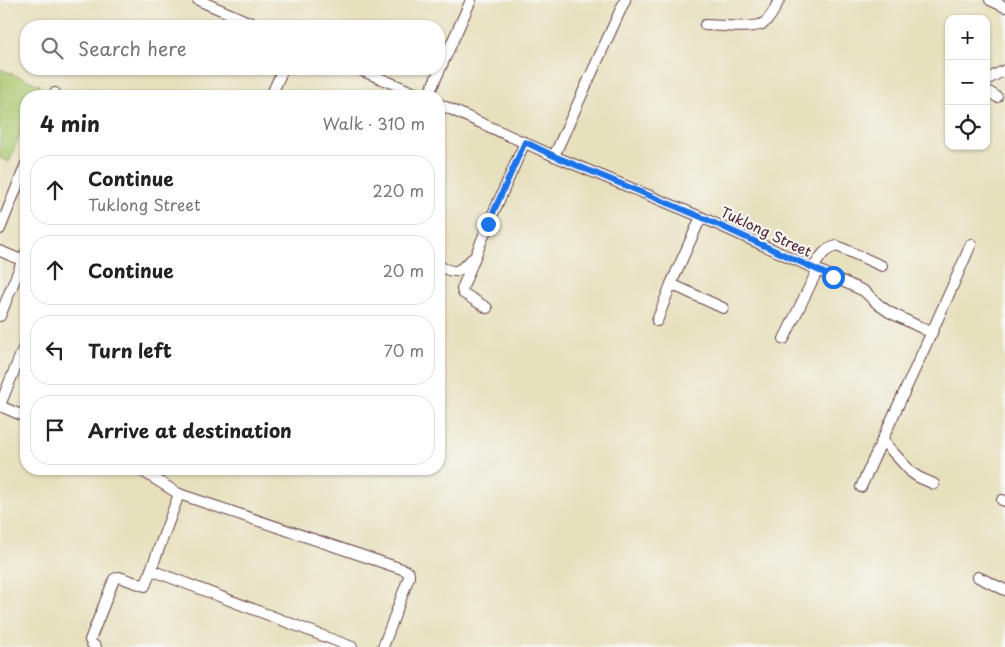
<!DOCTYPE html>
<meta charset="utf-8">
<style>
:root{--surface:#fff;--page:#f2f2f2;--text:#222;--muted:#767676;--line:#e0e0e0}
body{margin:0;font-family:"Playpen Sans",sans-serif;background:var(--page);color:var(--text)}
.controls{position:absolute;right:15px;top:15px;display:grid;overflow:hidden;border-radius:10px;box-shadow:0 1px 4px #0004}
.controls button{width:45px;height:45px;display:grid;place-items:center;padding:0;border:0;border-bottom:1px solid var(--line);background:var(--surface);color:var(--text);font:25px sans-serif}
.stop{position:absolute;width:15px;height:15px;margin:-11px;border:4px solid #1a73e8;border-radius:50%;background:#fff}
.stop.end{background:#1a73e8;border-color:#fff;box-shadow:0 1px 5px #0008}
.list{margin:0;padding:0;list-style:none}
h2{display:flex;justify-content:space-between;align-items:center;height:65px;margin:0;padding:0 20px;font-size:21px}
h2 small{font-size:16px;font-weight:400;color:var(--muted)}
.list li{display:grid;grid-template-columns:32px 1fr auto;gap:15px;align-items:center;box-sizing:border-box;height:70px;margin:0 10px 10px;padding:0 10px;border:1px solid var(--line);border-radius:20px}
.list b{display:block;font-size:19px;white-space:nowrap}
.list p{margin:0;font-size:16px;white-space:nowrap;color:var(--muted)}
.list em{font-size:16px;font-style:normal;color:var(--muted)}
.icon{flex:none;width:28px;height:28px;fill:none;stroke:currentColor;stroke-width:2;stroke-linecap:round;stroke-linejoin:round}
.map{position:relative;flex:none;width:1005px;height:647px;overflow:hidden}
.search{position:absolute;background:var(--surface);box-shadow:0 1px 4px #0004;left:20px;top:20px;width:425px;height:55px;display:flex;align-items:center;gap:12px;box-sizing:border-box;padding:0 18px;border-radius:20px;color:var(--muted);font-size:19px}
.panel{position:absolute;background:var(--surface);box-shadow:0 1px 4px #0004;left:20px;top:90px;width:425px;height:385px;border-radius:20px}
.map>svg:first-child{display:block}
</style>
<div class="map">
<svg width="1005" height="647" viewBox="0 0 1005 647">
<rect width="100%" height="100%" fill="#f6f6f2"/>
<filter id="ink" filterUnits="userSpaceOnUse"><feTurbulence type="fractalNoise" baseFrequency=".02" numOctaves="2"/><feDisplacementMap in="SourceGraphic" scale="10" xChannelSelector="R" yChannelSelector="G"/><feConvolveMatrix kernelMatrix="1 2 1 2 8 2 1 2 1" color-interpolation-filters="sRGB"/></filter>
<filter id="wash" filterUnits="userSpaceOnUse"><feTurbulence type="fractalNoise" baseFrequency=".0096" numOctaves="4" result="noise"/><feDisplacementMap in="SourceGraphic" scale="20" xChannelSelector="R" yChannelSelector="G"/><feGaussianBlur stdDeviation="1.12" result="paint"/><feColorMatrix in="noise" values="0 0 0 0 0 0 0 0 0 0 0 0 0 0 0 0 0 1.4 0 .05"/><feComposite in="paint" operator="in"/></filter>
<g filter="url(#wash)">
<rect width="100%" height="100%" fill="#e7e0bd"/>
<path fill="#acc86e" stroke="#7b744c" d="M0,69L40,85L35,96H26V118L9,162L0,158Z"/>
</g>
<g filter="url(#ink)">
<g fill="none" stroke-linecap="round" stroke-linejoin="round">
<defs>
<g id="minor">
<path d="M198,0L258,26"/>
<path d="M990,0L1005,7"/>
<path d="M705,25C720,25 753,30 764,23C772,17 775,8 779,0"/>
<path d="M358,69L422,96"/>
<path d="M986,80L1005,70"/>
<path d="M986,90L997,97"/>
<path d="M53,96L55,93"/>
<path d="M271,96L283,69"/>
<path d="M428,96L471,0"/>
<path d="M439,104L554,156L625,0"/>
<path d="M554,156L701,217L864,291L879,305L889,312L932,333"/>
<path d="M0,229L26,164"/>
<path d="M0,251L26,262"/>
<path d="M439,266C457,275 458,272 472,259"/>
<path d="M813,268C820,258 823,249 837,246L882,266"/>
<path d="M671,284L723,308"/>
<path d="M487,308L463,293L462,289L488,225L525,142"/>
<path d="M0,316L26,252"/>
<path d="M657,321L671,284L701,217"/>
<path d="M784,339L817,271"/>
<path d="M0,405L26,342"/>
<path d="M0,406L26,417"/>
<path d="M882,440L911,472L918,477L934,484"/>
<path d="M139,469L179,494L405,570L409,573V577L383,647"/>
<path d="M861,487C897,406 936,326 971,244"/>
<path d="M1002,500L1005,501"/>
<path d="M151,570L352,647"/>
<path d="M978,577L1005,590"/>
<path d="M96,647L92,644L90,640L113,582L114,579L119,577L145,586L179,494"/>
</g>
</defs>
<use href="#minor" stroke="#623c41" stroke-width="12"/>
<use href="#minor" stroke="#fff" stroke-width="10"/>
</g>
</g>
<g fill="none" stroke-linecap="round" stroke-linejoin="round" filter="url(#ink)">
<path stroke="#1a73e8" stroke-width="6" d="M488,224L525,142L554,156L701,217L833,277"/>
</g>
<g text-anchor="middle" stroke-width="4.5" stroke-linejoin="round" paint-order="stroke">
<g font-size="14" fill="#4a1f2b" stroke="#f6f6f2">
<text transform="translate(766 232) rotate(25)" y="5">Tuklong Street</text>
</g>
</g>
</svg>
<div class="controls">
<button>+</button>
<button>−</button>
<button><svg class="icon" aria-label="locate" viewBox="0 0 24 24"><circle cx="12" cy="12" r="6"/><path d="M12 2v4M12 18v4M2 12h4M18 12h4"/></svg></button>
</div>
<div class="stop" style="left:833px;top:277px"></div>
<div class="stop end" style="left:488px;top:224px"></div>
<div class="search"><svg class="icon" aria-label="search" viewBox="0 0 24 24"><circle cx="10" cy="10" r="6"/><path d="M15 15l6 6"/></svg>Search here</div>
<section class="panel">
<h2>4 min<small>Walk · 310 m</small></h2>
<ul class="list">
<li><svg class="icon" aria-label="ahead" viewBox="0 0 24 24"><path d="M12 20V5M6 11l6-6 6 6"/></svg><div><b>Continue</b><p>Tuklong Street</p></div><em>220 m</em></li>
<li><svg class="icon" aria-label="ahead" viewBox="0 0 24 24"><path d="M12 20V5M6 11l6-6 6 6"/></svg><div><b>Continue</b></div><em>20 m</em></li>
<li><svg class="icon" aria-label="left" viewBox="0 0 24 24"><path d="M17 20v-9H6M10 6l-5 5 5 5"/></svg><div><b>Turn left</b></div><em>70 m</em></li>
<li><svg class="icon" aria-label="arrive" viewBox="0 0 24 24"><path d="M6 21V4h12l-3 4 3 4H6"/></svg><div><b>Arrive at destination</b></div></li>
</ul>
</section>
</div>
